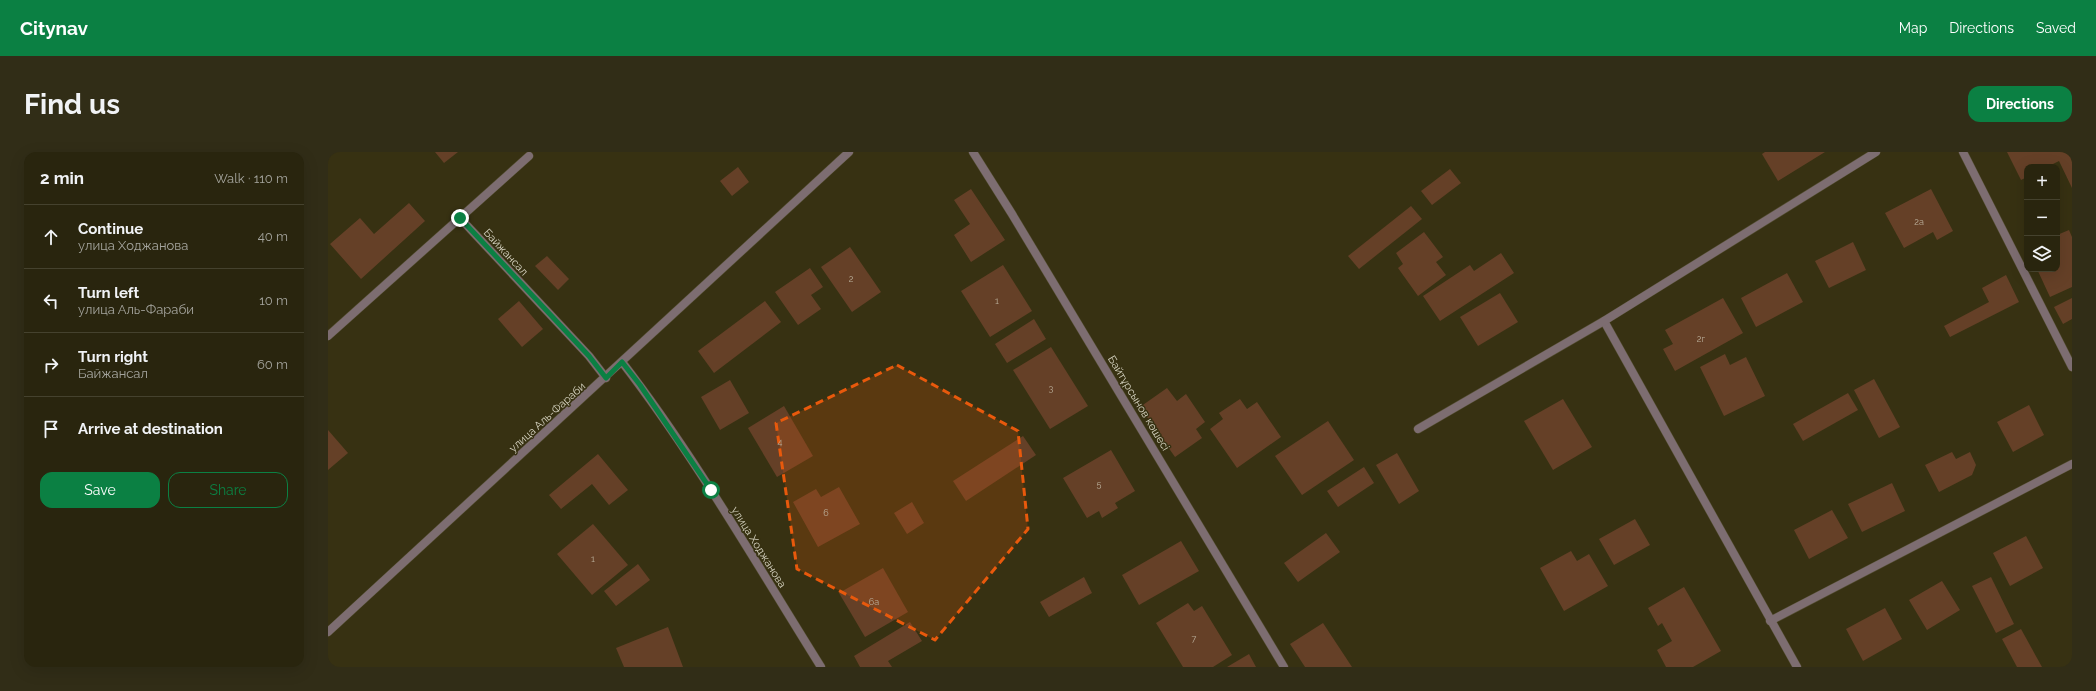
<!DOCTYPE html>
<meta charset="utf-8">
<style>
:root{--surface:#29250e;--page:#312d17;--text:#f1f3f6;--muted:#a5a59e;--line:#45422e;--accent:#0b8043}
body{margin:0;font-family:Raleway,sans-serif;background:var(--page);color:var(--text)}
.controls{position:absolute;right:12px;top:12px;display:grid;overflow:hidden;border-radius:8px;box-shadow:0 4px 16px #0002}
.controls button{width:36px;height:36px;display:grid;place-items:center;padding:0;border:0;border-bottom:1px solid var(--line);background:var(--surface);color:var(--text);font:20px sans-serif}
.stop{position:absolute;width:12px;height:12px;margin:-9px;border:3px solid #0b8043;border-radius:50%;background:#fff}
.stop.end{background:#0b8043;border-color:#fff;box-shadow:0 1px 4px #0008}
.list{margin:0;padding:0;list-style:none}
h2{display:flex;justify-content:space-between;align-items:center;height:52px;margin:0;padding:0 16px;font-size:17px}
h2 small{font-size:13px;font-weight:400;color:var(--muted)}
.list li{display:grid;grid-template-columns:26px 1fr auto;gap:12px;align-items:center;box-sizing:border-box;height:64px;padding:0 16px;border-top:1px solid var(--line)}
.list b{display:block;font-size:15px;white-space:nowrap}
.list p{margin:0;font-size:13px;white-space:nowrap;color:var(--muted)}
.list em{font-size:13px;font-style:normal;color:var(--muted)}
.actions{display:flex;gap:8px;padding:12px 16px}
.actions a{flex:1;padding:9px 0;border:1px solid var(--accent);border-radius:12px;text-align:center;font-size:14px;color:var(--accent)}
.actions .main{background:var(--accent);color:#fff}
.icon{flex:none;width:22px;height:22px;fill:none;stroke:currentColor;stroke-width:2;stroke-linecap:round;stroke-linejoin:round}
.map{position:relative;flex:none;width:1744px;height:515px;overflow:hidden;border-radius:12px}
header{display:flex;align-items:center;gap:24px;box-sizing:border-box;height:56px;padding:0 20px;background:var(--accent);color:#fff}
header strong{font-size:19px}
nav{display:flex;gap:22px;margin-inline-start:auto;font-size:14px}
.intro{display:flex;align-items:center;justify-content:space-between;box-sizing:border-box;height:96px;padding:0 24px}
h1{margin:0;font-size:28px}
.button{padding:10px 18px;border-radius:12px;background:var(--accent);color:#fff;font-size:14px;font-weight:700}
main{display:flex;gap:24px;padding:0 24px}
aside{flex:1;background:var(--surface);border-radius:12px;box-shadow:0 4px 16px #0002}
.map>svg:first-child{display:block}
</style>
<header>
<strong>Citynav</strong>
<nav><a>Map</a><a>Directions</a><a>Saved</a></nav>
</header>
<div class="intro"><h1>Find us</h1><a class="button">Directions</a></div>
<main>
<aside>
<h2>2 min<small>Walk · 110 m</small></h2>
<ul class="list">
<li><svg class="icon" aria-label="ahead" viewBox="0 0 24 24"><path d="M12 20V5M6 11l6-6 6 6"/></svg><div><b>Continue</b><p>улица Ходжанова</p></div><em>40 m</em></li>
<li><svg class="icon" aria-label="left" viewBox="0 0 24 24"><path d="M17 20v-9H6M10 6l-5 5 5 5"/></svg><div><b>Turn left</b><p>улица Аль-Фараби</p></div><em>10 m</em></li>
<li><svg class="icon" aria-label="right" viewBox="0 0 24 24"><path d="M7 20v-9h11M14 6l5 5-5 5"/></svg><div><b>Turn right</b><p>Байжансал</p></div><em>60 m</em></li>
<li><svg class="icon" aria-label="arrive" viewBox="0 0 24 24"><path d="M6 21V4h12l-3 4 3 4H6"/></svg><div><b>Arrive at destination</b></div></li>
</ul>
<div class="actions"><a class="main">Save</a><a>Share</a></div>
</aside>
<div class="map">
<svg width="1744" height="515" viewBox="0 0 1744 515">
<rect width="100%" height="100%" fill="#373112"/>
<g fill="#654027">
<path d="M107,0H130L116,11Z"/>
<path d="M1437,0H1497L1450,29L1434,2Z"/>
<path d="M1679,0H1744V36L1731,9L1719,15H1699V25L1693,28Z"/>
<path d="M410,15L421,30L404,44L392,29Z"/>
<path d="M1122,17L1133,31L1104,53L1093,39Z"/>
<path d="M643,37L677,88L643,110L626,83L642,72L626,48Z"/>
<path d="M1603,37L1625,79L1609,88L1605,80L1576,96L1557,61Z"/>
<path d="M81,51L97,69L33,127L2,92L32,66L46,82Z"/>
<path d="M1083,54L1094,67L1031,117L1020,104Z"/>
<path d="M1741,78L1744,85V135L1722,145L1709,117H1729V83Z"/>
<path d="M1096,80L1115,105L1108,110L1118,123L1090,144L1070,116L1075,112L1068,101Z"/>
<path d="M1525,90L1538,118L1501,136L1487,109Z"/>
<path d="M522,95L553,140L524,160L493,115Z"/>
<path d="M1173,101L1186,121L1112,169L1095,144L1142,113L1146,119Z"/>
<path d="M219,104L241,127L230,138L207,114Z"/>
<path d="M675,113L704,159L662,185L633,139Z"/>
<path d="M482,116L495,135L483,143L493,157L470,173L447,140Z"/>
<path d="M1459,121L1475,150L1428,175L1413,146Z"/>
<path d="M1678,123L1691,150L1622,185L1616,174L1661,150L1654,136Z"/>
<path d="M1172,141L1190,170L1150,194L1132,165Z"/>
<path d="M1395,146L1415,181L1347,219L1335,197L1345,192L1337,178Z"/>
<path d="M1744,146V167L1735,172L1726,155Z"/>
<path d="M191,149L215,177L194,195L170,167Z"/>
<path d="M437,149L453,170L386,221L370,199Z"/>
<path d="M706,167L718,187L679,211L667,192Z"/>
<path d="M723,195L760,254L722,277L685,218Z"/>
<path d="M1397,202L1402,213L1418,205L1437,244L1396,264L1372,215Z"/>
<path d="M1546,227L1572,275L1551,286L1526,238Z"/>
<path d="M402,228L421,261L392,278L373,245Z"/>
<path d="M839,236L849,249L858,242L877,270L868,277L874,286L847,305L812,255Z"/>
<path d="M1520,241L1530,258L1475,289L1465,272Z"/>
<path d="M912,247L919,257L929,250L953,285L909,316L882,277L895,267L891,261Z"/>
<path d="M1235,247L1264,295L1225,318L1196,269Z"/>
<path d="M1701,253L1716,283L1685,300L1669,270Z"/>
<path d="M456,254L485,304L449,325L420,276Z"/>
<path d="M1000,269L1026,308L974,343L947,304Z"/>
<path d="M0,278L20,301L0,318Z"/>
<path d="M695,284L708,303L638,349L625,329Z"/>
<path d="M783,298L807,339L787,351L790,356L774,366L771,359L759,366L735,326Z"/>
<path d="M1624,300L1628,307L1642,300L1648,313L1644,323L1611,340L1597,313Z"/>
<path d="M1069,301L1091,339L1071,352L1048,313Z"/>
<path d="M270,302L300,338L281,353L264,332L233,357L221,343Z"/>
<path d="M1036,315L1046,331L1010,355L999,339Z"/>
<path d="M1564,331L1577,359L1534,380L1520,352Z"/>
<path d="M511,335L532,372L490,395L465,350L488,337L493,345Z"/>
<path d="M584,350L596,371L579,382L566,361Z"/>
<path d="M1504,358L1520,386L1481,407L1466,378Z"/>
<path d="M1307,367L1322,393L1286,413L1271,387Z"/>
<path d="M265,372L300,413L264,443L229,402Z"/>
<path d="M998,381L1012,400L970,430L956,411Z"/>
<path d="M1698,384L1715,416L1682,434L1665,401Z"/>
<path d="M853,389L871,419L811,453L794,423Z"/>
<path d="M1243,399L1249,409L1261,402L1280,434L1236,459L1212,416Z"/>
<path d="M310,412L322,428L288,454L276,439Z"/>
<path d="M555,416L580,460L537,485L511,441Z"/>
<path d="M756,425L764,441L721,465L712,450Z"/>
<path d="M1663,425L1686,472L1668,481L1644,434Z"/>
<path d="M1614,429L1632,458L1599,478L1581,448Z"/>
<path d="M1356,435L1393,499L1365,515H1338L1329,498L1344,489L1334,471L1330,474L1320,456Z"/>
<path d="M860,451L866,459L874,454L904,503L885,515H855L828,471Z"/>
<path d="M1557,456L1574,487L1535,509L1518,477Z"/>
<path d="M582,470L594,489L560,509L564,515H532L526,504Z"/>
<path d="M995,471L1024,515H977L962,492Z"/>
<path d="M340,475L355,515H296L288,496Z"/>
<path d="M1693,477L1714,515H1689L1674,487Z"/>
<path d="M921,502L928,515H899Z"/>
</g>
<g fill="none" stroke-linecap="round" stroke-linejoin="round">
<defs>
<g id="street">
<path d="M645,0L684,62L956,515"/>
<path d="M1635,0L1744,215"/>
<path d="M132,66L261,204L278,226"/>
<path d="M1276,169L1469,515"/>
<path d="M0,184L201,4"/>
<path d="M294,210C368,306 429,413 493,515"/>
<path d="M1090,277L1276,169L1548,0"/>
<path d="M1442,469L1744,312"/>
<path d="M0,480L521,0"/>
</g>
</defs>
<use href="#street" stroke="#544e32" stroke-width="9"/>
<use href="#street" stroke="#7d6d71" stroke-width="8"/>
</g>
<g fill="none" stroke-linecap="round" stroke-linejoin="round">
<path stroke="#0b8043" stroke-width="5" d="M132,66L261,204L278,226L294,210L312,233L383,338"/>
</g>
<path fill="#e8590c" fill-opacity="0.2" stroke="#e8590c" stroke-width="3" stroke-dasharray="8 5" stroke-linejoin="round" d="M569,213L690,279L700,377L607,488L469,417L448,271Z"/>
<g text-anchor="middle" stroke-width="3" stroke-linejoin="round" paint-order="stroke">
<g font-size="9" fill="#baae9a">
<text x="1591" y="73">2а</text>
<text x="523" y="130">2</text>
<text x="669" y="152">1</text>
<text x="1373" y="190">2г</text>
<text x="723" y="239">3</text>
<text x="452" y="293">4</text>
<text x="771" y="335">5</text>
<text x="498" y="364">6</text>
<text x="265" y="410">1</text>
<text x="546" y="453">6а</text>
<text x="866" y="490">7</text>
</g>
<g font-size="11" fill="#d6d3c1" stroke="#373112">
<text transform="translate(178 100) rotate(47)" y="4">Байжансал</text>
<text transform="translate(811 251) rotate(59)" y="4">Байтұрсынов көшесі</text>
<text transform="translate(219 265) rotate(-42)" y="4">улица Аль-Фараби</text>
<text transform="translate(431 395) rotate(58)" y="4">улица Ходжанова</text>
</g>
</g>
</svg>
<div class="controls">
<button>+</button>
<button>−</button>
<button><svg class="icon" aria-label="layers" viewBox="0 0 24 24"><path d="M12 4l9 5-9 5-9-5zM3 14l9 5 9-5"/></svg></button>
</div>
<div class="stop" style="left:383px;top:338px"></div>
<div class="stop end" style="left:132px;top:66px"></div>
</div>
</main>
